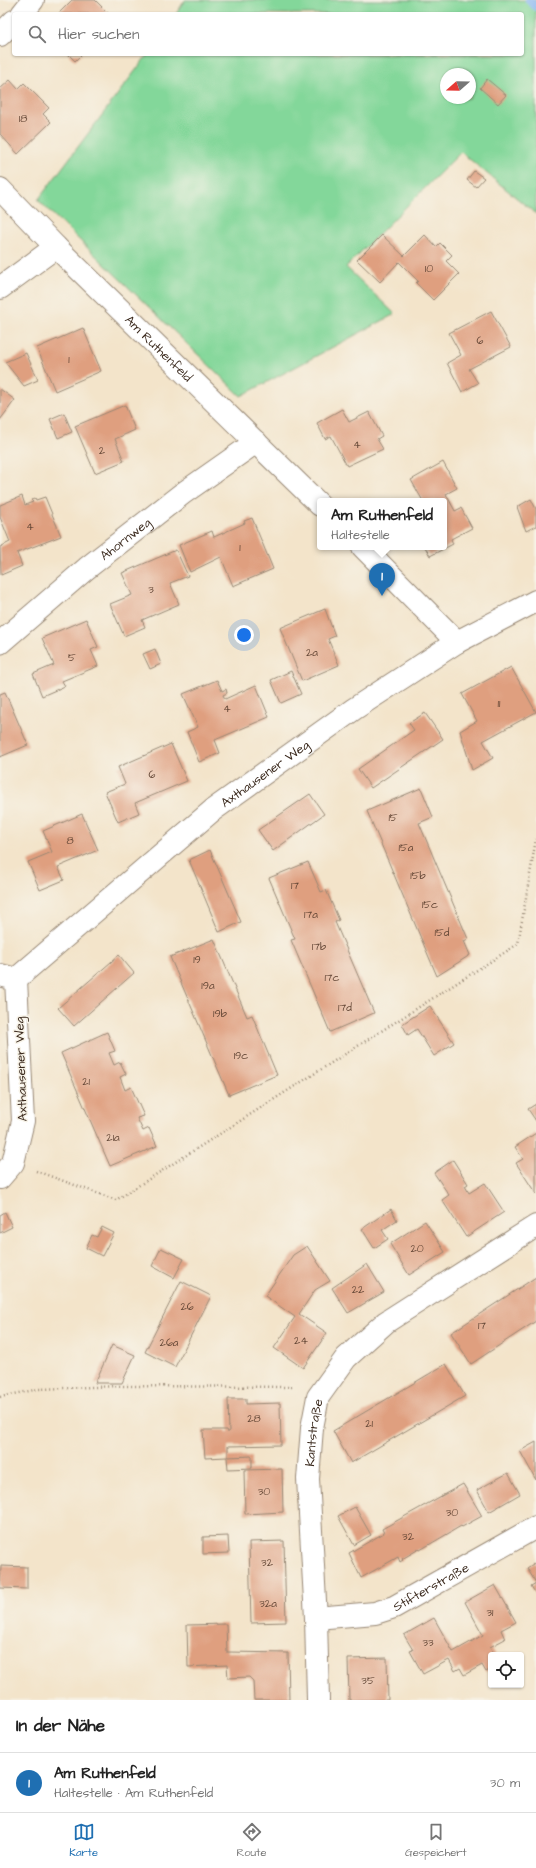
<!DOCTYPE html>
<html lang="de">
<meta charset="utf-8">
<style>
:root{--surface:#fff;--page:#f6f6f6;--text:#222;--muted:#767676;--line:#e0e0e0;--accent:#1f6fb2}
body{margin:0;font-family:"Architects Daughter",sans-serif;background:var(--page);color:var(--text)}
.controls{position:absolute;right:12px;bottom:12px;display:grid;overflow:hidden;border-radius:4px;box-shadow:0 1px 3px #0004}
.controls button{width:36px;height:36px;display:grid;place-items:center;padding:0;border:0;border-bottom:1px solid var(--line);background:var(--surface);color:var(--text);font:20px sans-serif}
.compass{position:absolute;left:440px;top:68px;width:36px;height:36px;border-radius:50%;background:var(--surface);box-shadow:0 1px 3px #0004;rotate:250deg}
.you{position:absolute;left:244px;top:635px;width:14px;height:14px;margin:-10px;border:3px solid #fff;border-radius:50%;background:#1a73e8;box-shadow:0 0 0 6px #1a73e833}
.badge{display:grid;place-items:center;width:26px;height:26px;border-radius:50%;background:var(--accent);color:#fff;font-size:13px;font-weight:700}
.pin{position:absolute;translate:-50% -33px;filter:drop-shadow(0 1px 2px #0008)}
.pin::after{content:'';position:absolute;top:21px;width:14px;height:12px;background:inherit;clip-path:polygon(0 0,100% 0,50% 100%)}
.popup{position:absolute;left:317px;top:498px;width:130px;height:52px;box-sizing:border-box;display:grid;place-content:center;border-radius:4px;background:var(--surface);filter:drop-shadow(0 1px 3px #0005);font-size:13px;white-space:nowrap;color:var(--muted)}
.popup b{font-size:15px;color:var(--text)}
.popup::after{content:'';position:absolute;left:50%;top:100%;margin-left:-8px;border:8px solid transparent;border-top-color:var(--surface)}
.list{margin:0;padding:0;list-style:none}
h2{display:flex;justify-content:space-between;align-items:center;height:52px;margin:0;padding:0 16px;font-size:17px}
h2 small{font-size:13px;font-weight:400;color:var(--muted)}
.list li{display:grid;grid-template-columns:26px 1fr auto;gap:12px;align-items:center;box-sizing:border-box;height:60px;padding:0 16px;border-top:1px solid var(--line)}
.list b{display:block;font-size:15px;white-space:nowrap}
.list p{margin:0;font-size:13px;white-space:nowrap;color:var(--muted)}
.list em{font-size:13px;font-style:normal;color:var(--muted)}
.icon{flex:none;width:22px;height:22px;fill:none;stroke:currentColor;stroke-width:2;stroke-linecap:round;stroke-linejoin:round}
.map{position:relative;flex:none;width:536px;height:1700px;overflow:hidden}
.search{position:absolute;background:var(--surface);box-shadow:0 1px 3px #0004;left:12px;right:12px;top:12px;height:44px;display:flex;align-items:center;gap:10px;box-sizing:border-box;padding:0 14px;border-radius:4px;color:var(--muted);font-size:15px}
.sheet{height:112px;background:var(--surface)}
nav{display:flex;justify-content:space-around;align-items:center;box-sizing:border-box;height:56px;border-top:1px solid var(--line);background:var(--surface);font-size:11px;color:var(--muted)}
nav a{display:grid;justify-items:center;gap:2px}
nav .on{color:var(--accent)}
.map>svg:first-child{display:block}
</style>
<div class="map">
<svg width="536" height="1700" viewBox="0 0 536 1700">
<rect width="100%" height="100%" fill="#f7f3e8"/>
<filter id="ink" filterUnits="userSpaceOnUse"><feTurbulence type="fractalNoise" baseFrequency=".025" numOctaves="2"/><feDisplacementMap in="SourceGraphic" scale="8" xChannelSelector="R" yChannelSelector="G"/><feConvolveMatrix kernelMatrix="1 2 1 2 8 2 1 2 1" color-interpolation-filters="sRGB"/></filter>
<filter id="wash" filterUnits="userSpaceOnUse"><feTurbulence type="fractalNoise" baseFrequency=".012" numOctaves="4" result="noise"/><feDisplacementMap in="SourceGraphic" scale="16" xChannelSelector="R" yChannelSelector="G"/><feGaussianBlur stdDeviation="0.9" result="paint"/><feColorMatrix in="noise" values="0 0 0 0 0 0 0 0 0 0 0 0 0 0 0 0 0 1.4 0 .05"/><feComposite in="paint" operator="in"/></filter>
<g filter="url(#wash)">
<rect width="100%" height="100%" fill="#f3e4ca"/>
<path fill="#83d79a" stroke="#5f805c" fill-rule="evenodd" d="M185,0H536V214L461,152L346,267L395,314L241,396L38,200L148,54H522V14H176ZM446,74H470V98H446Z"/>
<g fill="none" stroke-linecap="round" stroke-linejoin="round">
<path stroke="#87b6f2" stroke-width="8" d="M529,0L536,7"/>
</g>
<g id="blocks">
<g fill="#df9f7f">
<path d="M72,0H95L109,14H58Z"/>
<path d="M68,54H82L75,61Z"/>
<path d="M487,79L506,95L498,104L480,88Z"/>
<path d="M10,80L18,89L24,83L49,108L43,114L51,122L18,154L0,134V89Z"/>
<path d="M474,171L484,178L476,187L467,180Z"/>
<path d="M382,235L404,256L425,235L436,247L440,243L452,255L446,261L459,274L433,300L416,283L418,281L399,262L380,282L357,260Z"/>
<path d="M491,311L511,347L469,369L478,383L462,392L447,363L461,355L449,333Z"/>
<path d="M83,328L101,371L55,391L37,348Z"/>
<path d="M26,353L38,380L24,386L5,362Z"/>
<path d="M0,389L15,400L0,420Z"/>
<path d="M125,405L135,430L115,439L124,461L95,473L75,426Z"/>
<path d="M342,409L349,422L369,412L382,436L377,439L383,449L347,466L331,436L325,439L317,423Z"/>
<path d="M64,413L72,432L58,438L50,419Z"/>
<path d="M443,462L457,488L446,494L455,511L461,508L472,528L451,539L453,544L430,556L425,547H444V501H423L411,480Z"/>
<path d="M22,496L25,505L33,502L31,500L35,498L36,500L45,497L61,536L17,553L22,566L1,575L0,547L10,542L0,517V505Z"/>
<path d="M531,499L536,509V526L526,531L517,507Z"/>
<path d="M252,518L273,569L233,586L221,557L190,572L179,545L212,531L214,537L245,523L244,521Z"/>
<path d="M176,550L188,576L170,583L179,604L142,620L145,627L124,636L110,604L132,595L122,573Z"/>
<path d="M325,609L335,636L328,639L339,665L302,681L280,628Z"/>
<path d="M86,619L98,647L91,650L98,666L62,681L65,686L42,696L33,674L54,665L42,638Z"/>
<path d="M155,649L161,664L150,669L143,654Z"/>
<path d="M511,667L536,712L483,741L493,758L472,770L460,731L477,721L462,694Z"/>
<path d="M291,671L301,694L281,703L271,680Z"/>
<path d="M217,680L222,691L226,689L227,693L223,695L225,699L256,685L269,717L215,740L220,753L199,762L187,732L198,727L183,694Z"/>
<path d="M5,692L28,745L0,757V694Z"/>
<path d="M425,713L443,739L371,788L358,769L414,730L409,723Z"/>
<path d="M171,744L187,781L135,803L139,813L118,822L105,792L125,784L118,767Z"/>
<path d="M421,788L433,817L419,823L468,939L464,941L470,955L437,976L367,811Z"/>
<path d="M310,794L324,814L273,851L258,830Z"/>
<path d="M82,814L98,850L58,867L64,880L40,890L28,862L52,852L43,831Z"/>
<path d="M210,850L241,922L219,932L189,860Z"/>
<path d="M308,862L321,892L326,890L339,920L335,922L374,1013L330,1032L291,940L295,939L269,878Z"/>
<path d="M214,939L247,1017L252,1015L277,1075L229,1095L170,957Z"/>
<path d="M119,955L134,973L74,1026L58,1008Z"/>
<path d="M430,1006L454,1043L434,1056L417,1029L408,1035L402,1024Z"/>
<path d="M107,1032L115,1051L109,1053L114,1065L120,1062L126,1074L120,1077L125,1090L131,1087L144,1116L137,1118L143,1131L149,1128L157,1146L110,1166L61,1053Z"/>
<path d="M536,1104V1121L528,1109Z"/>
<path d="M536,1133V1194L516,1163L523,1159L515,1147Z"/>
<path d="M453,1160L468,1184L465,1186L469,1193L485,1183L504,1212L466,1237L442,1200L449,1195L434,1173Z"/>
<path d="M391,1209L397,1220L382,1230L388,1239L374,1248L362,1229Z"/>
<path d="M5,1212L12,1227L0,1233V1215Z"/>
<path d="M425,1221L445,1252L409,1275L390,1244Z"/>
<path d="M102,1227L114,1233L102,1256L86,1248L92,1235L97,1237Z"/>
<path d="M307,1246L330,1281L315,1290L299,1314L327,1333L303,1368L274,1348L295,1317L265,1296L293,1255Z"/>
<path d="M161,1248L184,1259L174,1278L152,1266Z"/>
<path d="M367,1264L384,1292L348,1313L332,1288Z"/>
<path d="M536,1277V1321L471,1364L451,1333Z"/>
<path d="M181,1281L211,1296L175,1367L145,1352Z"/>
<path d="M112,1345L135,1355L122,1383H95Z"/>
<path d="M446,1364L465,1396L351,1463L333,1431Z"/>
<path d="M228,1399H246V1404L280,1403L281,1445L228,1446V1457L252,1456V1468L228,1469L227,1457L205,1458L203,1430H226L227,1432H229Z"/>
<path d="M536,1442V1480L520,1451Z"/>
<path d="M282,1469L283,1512L245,1514L244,1470Z"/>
<path d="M508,1473L520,1494L489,1512L477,1490Z"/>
<path d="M463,1484L482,1516L462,1527L461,1526L420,1550L419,1549L402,1559L403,1560L400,1562L398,1557L361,1578L349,1553L384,1533L382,1529Z"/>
<path d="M355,1507L371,1535L354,1545L338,1516Z"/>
<path d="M228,1536L229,1553L203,1554V1537Z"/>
<path d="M284,1541L286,1622L251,1623L249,1542Z"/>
<path d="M536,1562V1594L531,1586L536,1583L527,1568Z"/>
<path d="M1,1566L27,1567V1589L0,1588Z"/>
<path d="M495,1585L516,1622L501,1630L505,1639L490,1647L495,1655H491V1669L486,1672L482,1665L464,1675L460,1668L455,1671L449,1660L423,1674L410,1651L413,1650L404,1635L434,1618L453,1652L483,1635L465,1602Z"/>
<path d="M226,1624L227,1652L288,1653L289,1700H254L253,1681L249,1677L228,1678L227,1665L188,1667L187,1625Z"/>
<path d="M387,1658L388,1700H349L348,1659Z"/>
</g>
</g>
</g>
<g filter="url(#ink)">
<use href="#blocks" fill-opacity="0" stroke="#978774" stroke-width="1"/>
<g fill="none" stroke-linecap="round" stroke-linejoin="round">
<defs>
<g id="minor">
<path d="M22,14L33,0"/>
<path d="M0,35L14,21"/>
<path id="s1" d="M0,189L56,247L320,505"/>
<path d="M0,288L56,247"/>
<path d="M363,547L457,642"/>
<path id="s2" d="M0,643L87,568L182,494L256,442"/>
<path d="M0,975L16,979L23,1121L13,1163L0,1178"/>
<path id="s3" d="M16,979L213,810L354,709L457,642L536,601"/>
<path id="s4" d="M316,1618L375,1613L394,1607L536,1527"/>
<path id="s5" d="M318,1700L316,1618L308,1479L312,1428L318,1397L346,1358L386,1322L536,1226"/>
</g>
</defs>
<use href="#minor" stroke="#978774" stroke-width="24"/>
<g stroke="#978774" stroke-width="2.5" stroke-dasharray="1 3" stroke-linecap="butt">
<path d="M36,1171L116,1200L518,944L536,839"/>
<path d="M0,1397L39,1389L120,1386L295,1387"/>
</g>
<use href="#minor" stroke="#fff" stroke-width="22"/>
</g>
</g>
<g text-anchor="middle" stroke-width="3" stroke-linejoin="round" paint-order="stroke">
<g font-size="11" fill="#644736">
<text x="23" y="122">18</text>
<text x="429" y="272">10</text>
<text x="480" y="344">6</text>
<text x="69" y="363">1</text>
<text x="357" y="448">4</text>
<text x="102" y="454">2</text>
<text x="30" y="530">4</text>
<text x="240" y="551">1</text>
<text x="151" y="593">3</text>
<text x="312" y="656">2a</text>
<text x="72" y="661">5</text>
<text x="499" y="707">11</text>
<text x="227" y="712">4</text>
<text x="152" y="778">6</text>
<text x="393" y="821">15</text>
<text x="70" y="844">8</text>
<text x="406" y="851">15a</text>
<text x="418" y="879">15b</text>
<text x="295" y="889">17</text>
<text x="430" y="908">15c</text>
<text x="311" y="918">17a</text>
<text x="442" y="936">15d</text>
<text x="319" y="950">17b</text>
<text x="197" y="963">19</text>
<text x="332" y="981">17c</text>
<text x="208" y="989">19a</text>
<text x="345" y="1011">17d</text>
<text x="220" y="1017">19b</text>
<text x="241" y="1059">19c</text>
<text x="86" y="1085">21</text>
<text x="113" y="1141">21a</text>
<text x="417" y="1252">20</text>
<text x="358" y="1293">22</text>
<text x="187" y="1310">26</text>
<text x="482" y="1329">17</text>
<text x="301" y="1344">24</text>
<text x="169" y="1346">26a</text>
<text x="254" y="1422">28</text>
<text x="369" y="1427">21</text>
<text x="264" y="1495">30</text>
<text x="452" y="1516">30</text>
<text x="408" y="1540">32</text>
<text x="267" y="1566">32</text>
<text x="268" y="1607">32a</text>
<text x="490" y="1616">31</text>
<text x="428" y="1646">33</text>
<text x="368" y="1684">35</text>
</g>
<g font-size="13" fill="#3b2a1e" stroke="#f7f3e8">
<text dy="5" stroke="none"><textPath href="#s1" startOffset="225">Am Ruthenfeld</textPath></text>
<text dy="5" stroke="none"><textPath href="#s2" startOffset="163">Ahornweg</textPath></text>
<text dy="5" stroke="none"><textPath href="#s3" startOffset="323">Axthausener Weg</textPath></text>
<text transform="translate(20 1069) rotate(-92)" y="5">Axthausener Weg</text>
<text dy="5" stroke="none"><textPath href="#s5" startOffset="268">Kantstraße</textPath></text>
<text dy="5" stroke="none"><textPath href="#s4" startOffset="121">Stifterstraße</textPath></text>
</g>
</g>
</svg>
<div class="controls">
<button><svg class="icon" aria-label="locate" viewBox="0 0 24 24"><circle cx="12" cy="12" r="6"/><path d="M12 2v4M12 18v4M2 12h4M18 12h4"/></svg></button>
</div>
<svg class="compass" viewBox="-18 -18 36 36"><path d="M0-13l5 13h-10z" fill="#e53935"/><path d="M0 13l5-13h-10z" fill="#767676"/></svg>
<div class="you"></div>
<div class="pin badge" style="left:382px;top:596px">1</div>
<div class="popup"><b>Am Ruthenfeld</b>Haltestelle</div>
<div class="search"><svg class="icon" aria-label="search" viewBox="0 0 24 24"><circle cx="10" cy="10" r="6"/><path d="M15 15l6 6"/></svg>Hier suchen</div>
</div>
<section class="sheet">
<h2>In der Nähe<small></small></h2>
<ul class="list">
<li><span class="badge">1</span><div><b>Am Ruthenfeld</b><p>Haltestelle · Am Ruthenfeld</p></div><em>30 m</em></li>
</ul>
</section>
<nav>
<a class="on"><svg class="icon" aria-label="map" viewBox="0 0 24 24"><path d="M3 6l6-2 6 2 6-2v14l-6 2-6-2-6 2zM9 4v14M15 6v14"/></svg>Karte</a>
<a><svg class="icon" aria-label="directions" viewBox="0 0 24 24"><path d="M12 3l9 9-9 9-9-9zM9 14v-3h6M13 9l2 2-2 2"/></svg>Route</a>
<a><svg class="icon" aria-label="saved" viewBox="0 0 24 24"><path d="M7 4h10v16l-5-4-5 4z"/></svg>Gespeichert</a>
</nav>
